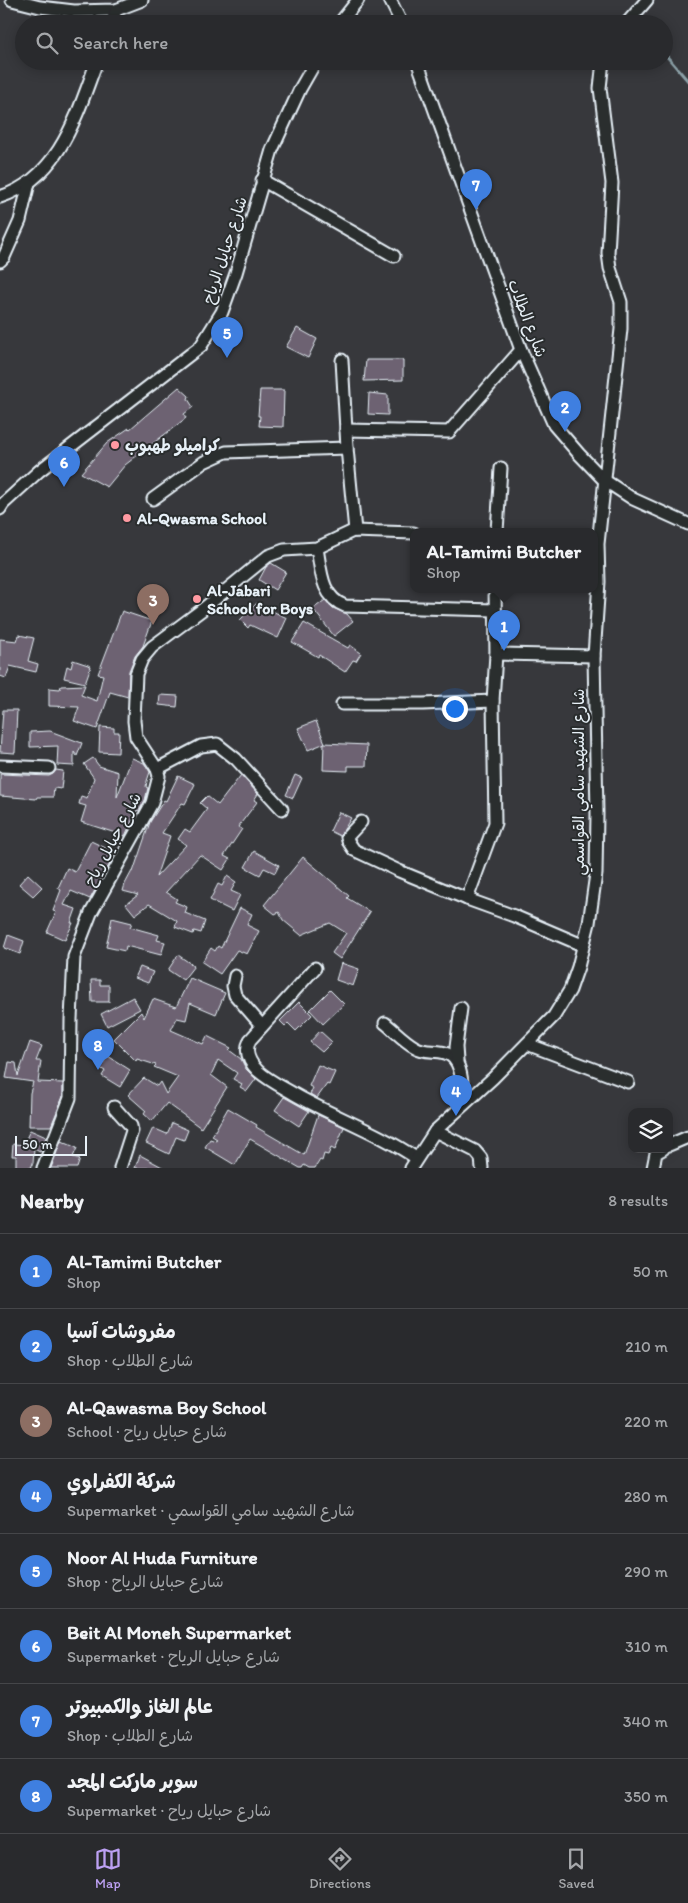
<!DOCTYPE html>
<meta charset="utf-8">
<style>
:root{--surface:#292a2d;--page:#313235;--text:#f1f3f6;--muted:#a5a7aa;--line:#454649;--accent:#bca0f2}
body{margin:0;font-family:Itim,"Playpen Sans Arabic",sans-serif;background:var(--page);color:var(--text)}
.controls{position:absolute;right:15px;bottom:15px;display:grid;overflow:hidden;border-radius:10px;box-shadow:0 2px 12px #0003}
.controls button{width:45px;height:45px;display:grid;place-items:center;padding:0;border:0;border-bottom:1px solid var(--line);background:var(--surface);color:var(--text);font:25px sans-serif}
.scale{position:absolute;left:15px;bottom:12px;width:72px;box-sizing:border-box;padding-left:5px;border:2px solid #e8f1f8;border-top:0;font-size:14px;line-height:18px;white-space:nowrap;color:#e8f1f8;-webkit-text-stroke:4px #2a2d2e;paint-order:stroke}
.you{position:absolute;left:454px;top:708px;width:18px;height:18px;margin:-12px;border:4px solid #fff;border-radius:50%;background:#1a73e8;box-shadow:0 0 0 8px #1a73e833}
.badge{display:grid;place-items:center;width:32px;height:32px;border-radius:50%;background:var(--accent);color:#fff;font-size:16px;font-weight:700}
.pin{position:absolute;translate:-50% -41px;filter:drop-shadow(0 1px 2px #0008)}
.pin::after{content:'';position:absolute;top:26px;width:18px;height:15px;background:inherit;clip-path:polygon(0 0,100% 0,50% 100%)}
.popup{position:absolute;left:410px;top:528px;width:188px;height:65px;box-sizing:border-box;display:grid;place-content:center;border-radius:10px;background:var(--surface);filter:drop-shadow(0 1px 4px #0005);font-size:16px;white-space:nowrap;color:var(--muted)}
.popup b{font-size:19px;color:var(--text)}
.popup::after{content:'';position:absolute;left:50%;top:100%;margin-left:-10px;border:10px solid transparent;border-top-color:var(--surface)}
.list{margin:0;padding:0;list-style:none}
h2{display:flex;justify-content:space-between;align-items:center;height:65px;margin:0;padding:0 20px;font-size:21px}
h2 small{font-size:16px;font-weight:400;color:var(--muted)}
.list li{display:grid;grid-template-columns:32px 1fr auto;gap:15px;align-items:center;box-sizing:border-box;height:75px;padding:0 20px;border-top:1px solid var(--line)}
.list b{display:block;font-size:19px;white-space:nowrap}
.list p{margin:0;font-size:16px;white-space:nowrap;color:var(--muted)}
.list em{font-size:16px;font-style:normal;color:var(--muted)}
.icon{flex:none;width:28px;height:28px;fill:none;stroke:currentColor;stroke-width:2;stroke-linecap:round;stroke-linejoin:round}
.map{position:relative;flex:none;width:688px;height:1168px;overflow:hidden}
.search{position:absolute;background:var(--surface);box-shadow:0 2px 12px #0003;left:15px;right:15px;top:15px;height:55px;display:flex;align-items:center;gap:12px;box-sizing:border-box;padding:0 18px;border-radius:28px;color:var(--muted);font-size:19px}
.sheet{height:665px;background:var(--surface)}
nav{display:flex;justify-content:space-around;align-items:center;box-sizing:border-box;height:70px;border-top:1px solid var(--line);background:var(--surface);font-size:14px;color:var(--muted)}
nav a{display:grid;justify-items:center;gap:2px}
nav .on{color:var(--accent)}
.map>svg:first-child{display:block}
</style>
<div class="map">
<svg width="688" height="1168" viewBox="0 0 688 1168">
<rect width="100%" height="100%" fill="#37383c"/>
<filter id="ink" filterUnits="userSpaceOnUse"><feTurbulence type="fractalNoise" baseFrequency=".02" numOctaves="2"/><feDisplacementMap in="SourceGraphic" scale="10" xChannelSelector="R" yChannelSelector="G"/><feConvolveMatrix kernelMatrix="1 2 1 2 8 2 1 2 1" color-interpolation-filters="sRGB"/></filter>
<g filter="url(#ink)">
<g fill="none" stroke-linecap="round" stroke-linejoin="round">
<g stroke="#8ca1a8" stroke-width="3">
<path d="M640,12L646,24"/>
<path d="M664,53L688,81"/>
</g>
</g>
<g fill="#6d6272" stroke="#e8f1f8">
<path d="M297,328L317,339L308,358L286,347Z"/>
<path d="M366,360H403V380L364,381Z"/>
<path d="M179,387L189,396L188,399L193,407L184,414L186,418L125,465L107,487L81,473L107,443L129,428L130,429Z"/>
<path d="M260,390H284L283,427L259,426L260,416H258Z"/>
<path d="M369,393L388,395V415L368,414Z"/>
<path d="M271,563L286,572L275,590L259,580L266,567Z"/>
<path d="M325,600L333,608L347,614L353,621L334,636L313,609Z"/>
<path d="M257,603L267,613L268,609L287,618L278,638L250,625L248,628L240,620Z"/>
<path d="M122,611L152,621L143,646L135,656L129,671L128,697L110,692L97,729L74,721L79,707L49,706V688L60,689L61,686L85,685L81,695L97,701L103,675L98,674Z"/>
<path d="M304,623L348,648L350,645L361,653L356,661L353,660L345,672L319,655L318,657L292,642Z"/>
<path d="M19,635L34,638L28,661L38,664L36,672L10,666L6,678L0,676V639L17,641Z"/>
<path d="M73,660L91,666L85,683L64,678L67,666L71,668Z"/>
<path d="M160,695L178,696L177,707L159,705Z"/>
<path d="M3,710H17L15,753L0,752Z"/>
<path d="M316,721L325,743L308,750L298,728Z"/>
<path d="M100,727L114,728V732H119L118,753L99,752Z"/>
<path d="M50,731L82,743L77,756L74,752V766L57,765L58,746L30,747V732Z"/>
<path d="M324,743L367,745L366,766H348V771L323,770Z"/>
<path d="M93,758L99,766L118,772L117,797L132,758L144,763L150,772L147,781L146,787L148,788L145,800L139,811L137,810L125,836L81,822L86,806L79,804L81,796L87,798L94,778L84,764Z"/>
<path d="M56,770L63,771L61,789L54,788L53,797H37L36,799L0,796V774L49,776L53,774Z"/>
<path d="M241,775L258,794L254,800L257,802L238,827L242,829L224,856L230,859L223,870L200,855L166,892L177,899L175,902L187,907L185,913L205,921L201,933L194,931L193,934L175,927L177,921L149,904L135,915L126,904L138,895L123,891L125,884L132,871L133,872L150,822L164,800L166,801L178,776L195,784L185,804L182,803L162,833L170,836L156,877L186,845L178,839L185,829L190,832L207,809L200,803L207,796L218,805Z"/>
<path d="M295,775L302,778L293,798L286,795Z"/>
<path d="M339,812L351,818L340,836L330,831Z"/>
<path d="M91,841L116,853L90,899L71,891L64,905L76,909L71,923H73L65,940L47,932L56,912L53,911L61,890L58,888L67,868L75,872Z"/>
<path d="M254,851L279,865L275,873L264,868L260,875L245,867Z"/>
<path d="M303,857L349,896L347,898L370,912L340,959L332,953L346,933L330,923L301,935L283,920L279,912L275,914L264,905Z"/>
<path d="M28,874L42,887L33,896L19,884Z"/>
<path d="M227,876L236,882L231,891L240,895L232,911L210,900L218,884L222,886Z"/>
<path d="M240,908L252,914L247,925L259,931L247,954L237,950L220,974L202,962L211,948L215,951L218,946L221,948Z"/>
<path d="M112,918L132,923L130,927L159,935L157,940L165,942L161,955L126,946L125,951L106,947Z"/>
<path d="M8,935L24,941L20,954L4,948Z"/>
<path d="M178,955L194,966L183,980L168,970Z"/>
<path d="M341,963L359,969L353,986L336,980Z"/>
<path d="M140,967L153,972L148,983L135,978Z"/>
<path d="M190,978L225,993L216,1014L190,1003L186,1020L177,1018L171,1030L203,1044L207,1036L231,1048L229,1050L241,1059L246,1069L256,1079L247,1091L240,1087L242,1084L233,1079L237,1073L218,1060L211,1075L227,1087L201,1128L167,1103L152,1121L144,1114L146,1111L128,1095L144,1078L157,1086L160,1082L166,1094L178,1077L154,1067L156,1065L137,1059L136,1061L114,1039L141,1012L144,1018L153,999L176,1007Z"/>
<path d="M91,980H100V985H109V1002H92Z"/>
<path d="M330,990L344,1004L323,1024L310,1010Z"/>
<path d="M133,997L140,1009L107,1026L101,1014Z"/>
<path d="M299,1002L312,1015L296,1031L288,1023L285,1026L280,1021Z"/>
<path d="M320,1031L332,1042L322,1052L310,1042Z"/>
<path d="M30,1042L42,1046L36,1061H41L38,1082L63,1083V1097L51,1126H29L30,1093L33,1082L6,1078L9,1062L16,1063L18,1076Z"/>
<path d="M108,1056L130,1070L120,1087L102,1076L105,1071L100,1068Z"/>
<path d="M318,1065L335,1072L329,1085L327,1084L317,1098L310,1094L313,1088L309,1086Z"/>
<path d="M284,1097L309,1111L299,1126L275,1110Z"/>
<path d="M228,1108L257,1125L256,1127L304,1155L318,1115L344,1127L335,1150L331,1148L328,1155L324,1154L322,1161L320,1160L315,1168H309L304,1165L302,1168H300L250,1139L235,1165L205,1147L210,1139L216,1141L217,1139L212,1136Z"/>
<path d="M172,1123L188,1130L184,1140L176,1137L169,1154L146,1143L153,1128L167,1134Z"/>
<path d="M30,1130L46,1137L40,1152L34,1149L33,1163L31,1168H16V1156H12L13,1144L26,1145V1139Z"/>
<path d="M61,1141L77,1148L73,1157L80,1159L77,1168H51Z"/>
<path d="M140,1155L164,1168H135Z"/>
</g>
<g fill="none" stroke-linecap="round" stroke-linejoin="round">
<defs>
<g id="minor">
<path d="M12,0L40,7L74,11L116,10L142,0"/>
<path d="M390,0L402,24"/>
<path d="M111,24L116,10"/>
<path d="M339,24L358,0"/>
<path d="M626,24L647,0"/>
<path d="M417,61L521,350L554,425L579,454L604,480L633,499L688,524"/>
<path d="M262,180L394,256"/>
<path d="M0,197C60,178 77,114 97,61"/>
<path d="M0,261L4,257L20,221L29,183"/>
<path d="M342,360L347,448L355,531"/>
<path d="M346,430L449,432L521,350"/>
<path d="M153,499L204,462L226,452L347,448"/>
<path d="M0,509L3,504L39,471L201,346L222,312L236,273L272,150L300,89L316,61"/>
<path d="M497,532L501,468"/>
<path d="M317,548C321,570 321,597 345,606L495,610"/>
<path d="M496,654L594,656"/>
<path d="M342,704H423L493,701"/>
<path d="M0,766L49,768"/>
<path d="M157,769L201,746L217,744L236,759L282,809"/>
<path d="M361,822L347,837L348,841L354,850L399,871L467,899L514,916L582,945"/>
<path d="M467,899L495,823L493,701L496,654L495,590"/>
<path d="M315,968L250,1040C244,1052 249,1062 258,1071C268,1080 282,1087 294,1094C334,1117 378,1132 416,1158"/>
<path d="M235,976L233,986L235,995L262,1026"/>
<path d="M385,1023C394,1030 404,1041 415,1047C424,1053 435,1050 445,1053C464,1058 462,1089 464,1104"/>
<path d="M527,1044L628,1082"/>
<path d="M457,1061L456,1047L461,1008"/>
<path d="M114,1107L131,1126L132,1131L120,1168"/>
<path d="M435,1131L475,1151L481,1158L482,1168"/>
<path d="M669,1145L688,1137"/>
<path d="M43,1168L70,1098L71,1019L74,957L91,913L152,803L159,776L157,769L136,737L134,721L136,674L142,659L152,647L203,609L268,556L284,550L317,548L353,531L414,533"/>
<path d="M411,1168L435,1131L493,1078L554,1016L570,990L578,967L589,923L596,874L597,814L594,656L599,582L598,544L621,329V302L610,268L608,253L612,183L600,88L603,61"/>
<path d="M653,1168L656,1153L663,1149"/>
</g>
</defs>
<use href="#minor" stroke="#e8f1f8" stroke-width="15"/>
<use href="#minor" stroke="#2a2d2e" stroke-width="11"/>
</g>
</g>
<g fill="#ff9aa2" stroke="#2a2d2e" stroke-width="2">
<circle cx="115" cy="445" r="5"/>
<circle cx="127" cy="518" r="5"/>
<circle cx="197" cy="599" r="5"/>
</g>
<g text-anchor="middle" stroke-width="4" stroke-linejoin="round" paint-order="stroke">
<g font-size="16" fill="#e8f1f8" stroke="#2a2d2e">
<text transform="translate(224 250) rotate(-72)" y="6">شارع حبايل الرياح</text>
<text transform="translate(528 318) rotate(69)" y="6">شارع الطلاب</text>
<text transform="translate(578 782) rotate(-90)" y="6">شارع الشهيد سامي القواسمي</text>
<text transform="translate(112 839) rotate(-62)" y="6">شارع حبايل رياح</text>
</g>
<g font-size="16" font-weight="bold" fill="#e8f1f8" stroke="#2a2d2e" text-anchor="start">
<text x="125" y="451">كراميلو طهبوب</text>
<text x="137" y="524">Al-Qwasma School</text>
<text x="207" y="596">Al-Jabari<tspan x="207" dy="18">School for Boys</tspan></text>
</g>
</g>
</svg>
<div class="controls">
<button><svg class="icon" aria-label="layers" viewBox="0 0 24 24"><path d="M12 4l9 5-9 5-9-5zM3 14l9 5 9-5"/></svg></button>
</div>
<div class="scale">50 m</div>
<div class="you"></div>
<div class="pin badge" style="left:504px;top:651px;background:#3f7fe0">1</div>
<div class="popup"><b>Al-Tamimi Butcher</b>Shop</div>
<div class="pin badge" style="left:565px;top:432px;background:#3f7fe0">2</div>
<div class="pin badge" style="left:153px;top:625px;background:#8d6e63">3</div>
<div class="pin badge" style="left:456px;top:1116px;background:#3f7fe0">4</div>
<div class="pin badge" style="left:227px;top:358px;background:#3f7fe0">5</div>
<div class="pin badge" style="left:64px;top:487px;background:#3f7fe0">6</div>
<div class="pin badge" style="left:476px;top:210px;background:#3f7fe0">7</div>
<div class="pin badge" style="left:98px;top:1070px;background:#3f7fe0">8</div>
<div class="search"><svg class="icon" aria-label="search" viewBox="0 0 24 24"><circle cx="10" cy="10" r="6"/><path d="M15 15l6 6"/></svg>Search here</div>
</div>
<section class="sheet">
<h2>Nearby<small>8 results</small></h2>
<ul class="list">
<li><span class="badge" style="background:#3f7fe0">1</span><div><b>Al-Tamimi Butcher</b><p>Shop</p></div><em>50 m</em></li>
<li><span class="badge" style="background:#3f7fe0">2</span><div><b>مفروشات آسيا</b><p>Shop · شارع الطلاب</p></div><em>210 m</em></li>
<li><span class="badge" style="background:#8d6e63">3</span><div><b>Al-Qawasma Boy School</b><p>School · شارع حبايل رياح</p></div><em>220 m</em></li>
<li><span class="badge" style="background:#3f7fe0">4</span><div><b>شركة الكفراوي</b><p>Supermarket · شارع الشهيد سامي القواسمي</p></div><em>280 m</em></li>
<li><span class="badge" style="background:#3f7fe0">5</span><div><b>Noor Al Huda Furniture</b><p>Shop · شارع حبايل الرياح</p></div><em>290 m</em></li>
<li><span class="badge" style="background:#3f7fe0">6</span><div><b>Beit Al Moneh Supermarket</b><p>Supermarket · شارع حبايل الرياح</p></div><em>310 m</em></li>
<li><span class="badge" style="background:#3f7fe0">7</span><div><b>عالم الغاز والكمبيوتر</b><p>Shop · شارع الطلاب</p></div><em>340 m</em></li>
<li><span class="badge" style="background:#3f7fe0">8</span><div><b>سوبر ماركت المجد</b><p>Supermarket · شارع حبايل رياح</p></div><em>350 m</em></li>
</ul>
</section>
<nav>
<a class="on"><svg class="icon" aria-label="map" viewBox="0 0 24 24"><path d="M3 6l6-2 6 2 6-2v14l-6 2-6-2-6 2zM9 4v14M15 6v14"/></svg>Map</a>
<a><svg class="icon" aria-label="directions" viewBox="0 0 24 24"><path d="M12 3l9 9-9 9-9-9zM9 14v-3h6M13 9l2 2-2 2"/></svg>Directions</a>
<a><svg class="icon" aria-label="saved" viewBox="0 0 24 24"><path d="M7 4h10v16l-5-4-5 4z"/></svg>Saved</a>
</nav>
